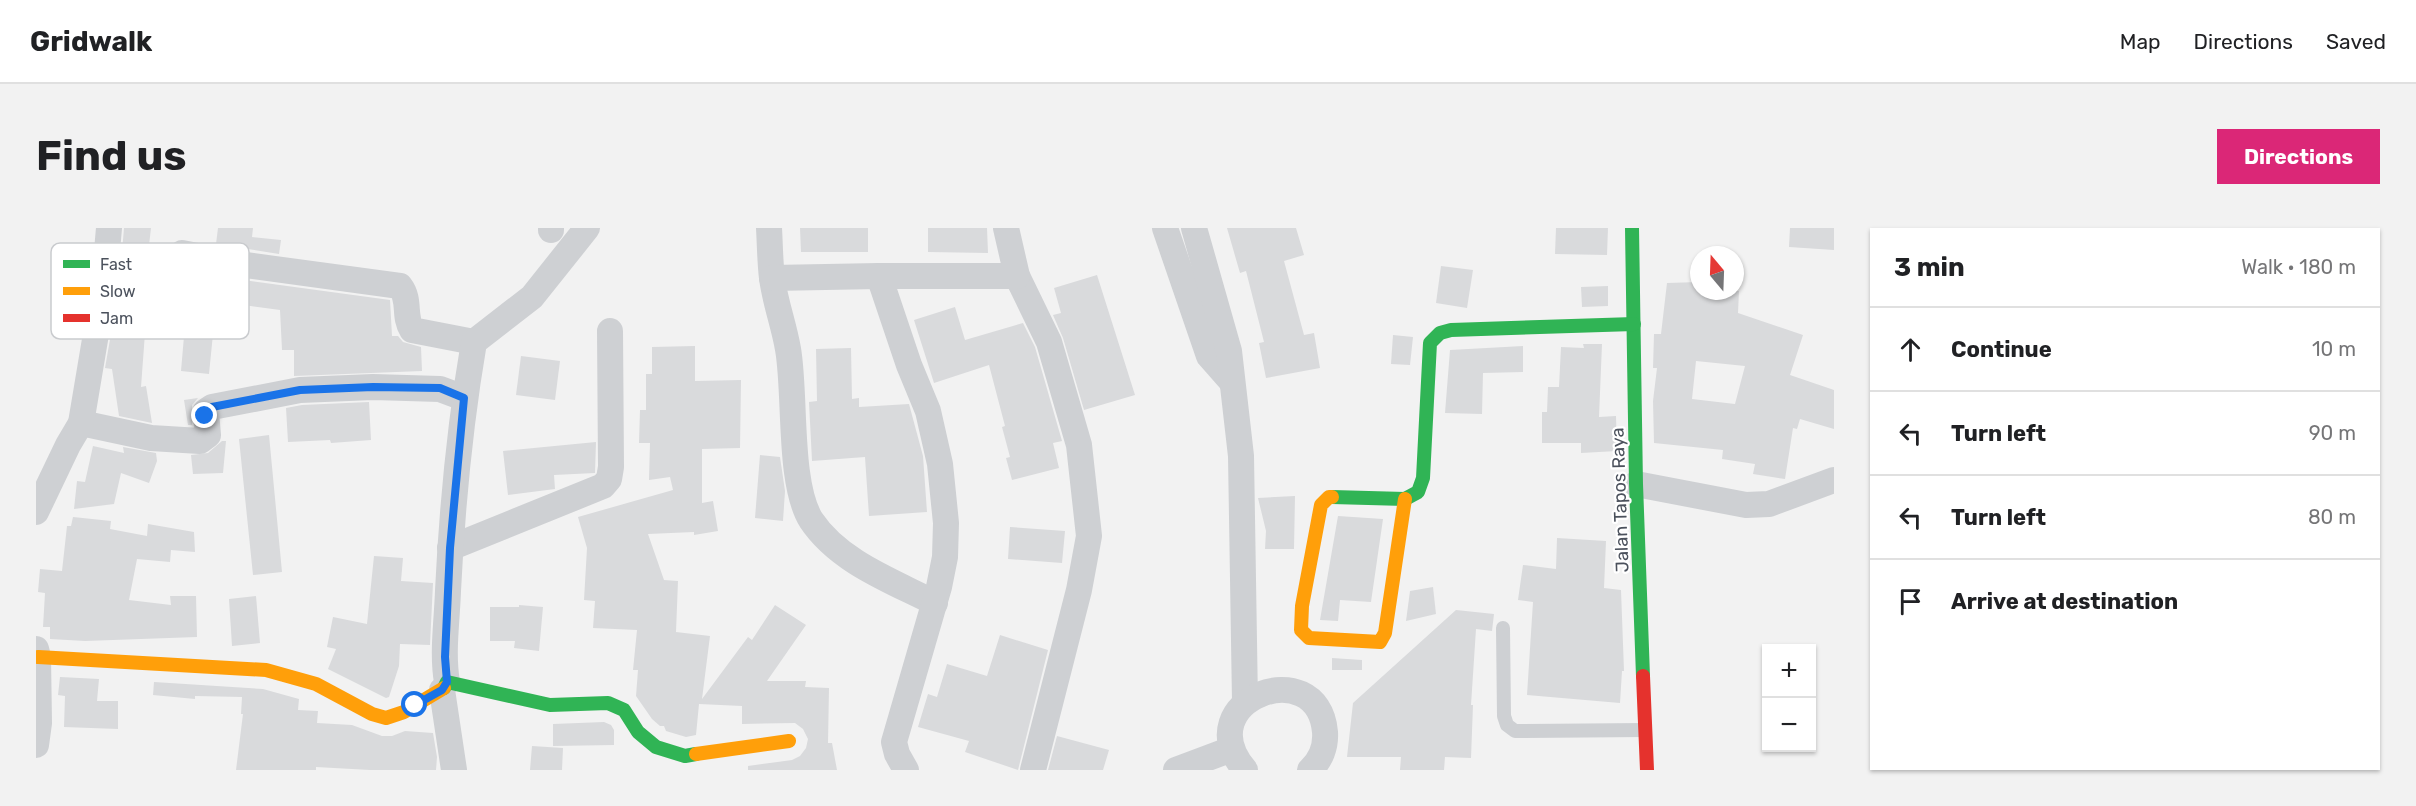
<!DOCTYPE html>
<meta charset="utf-8">
<style>
:root{--surface:#fff;--page:#f2f2f2;--text:#202124;--muted:#757577;--line:#e0e0e0;--accent:#db2777}
body{margin:0;font-family:Rubik,sans-serif;background:var(--page);color:var(--text)}
.controls{position:absolute;right:18px;bottom:18px;display:grid;overflow:hidden;border-radius:0px;box-shadow:0 2px 4px #0004}
.controls button{width:54px;height:54px;display:grid;place-items:center;padding:0;border:0;border-bottom:2px solid var(--line);background:var(--surface);color:var(--text);font:30px sans-serif}
.compass{position:absolute;left:1654px;top:18px;width:54px;height:54px;border-radius:50%;background:var(--surface);box-shadow:0 2px 4px #0004;rotate:341deg}
.stop{position:absolute;width:18px;height:18px;margin:-14px;border:4px solid #1a73e8;border-radius:50%;background:#fff}
.stop.end{background:#1a73e8;border-color:#fff;box-shadow:0 2px 6px #0008}
.list{margin:0;padding:0;list-style:none}
h2{display:flex;justify-content:space-between;align-items:center;height:78px;margin:0;padding:0 24px;font-size:26px}
h2 small{font-size:20px;font-weight:400;color:var(--muted)}
.list li{display:grid;grid-template-columns:39px 1fr auto;gap:18px;align-items:center;box-sizing:border-box;height:84px;padding:0 24px;border-top:2px solid var(--line)}
.list b{display:block;font-size:22px;white-space:nowrap}
.list em{font-size:20px;font-style:normal;color:var(--muted)}
.icon{flex:none;width:33px;height:33px;fill:none;stroke:currentColor;stroke-width:2;stroke-linecap:round;stroke-linejoin:round}
.map{position:relative;flex:none;width:1798px;height:542px;overflow:hidden;border-radius:0px}
header{display:flex;align-items:center;gap:36px;box-sizing:border-box;height:84px;padding:0 30px;background:var(--surface);border-bottom:2px solid var(--line)}
header strong{font-size:28px}
nav{display:flex;gap:33px;margin-inline-start:auto;font-size:21px}
.intro{display:flex;align-items:center;justify-content:space-between;box-sizing:border-box;height:144px;padding:0 36px}
h1{margin:0;font-size:42px}
.button{padding:15px 27px;border-radius:0px;background:var(--accent);color:#fff;font-size:21px;font-weight:700}
main{display:flex;gap:36px;padding:0 36px}
aside{flex:1;background:var(--surface);border-radius:0px;box-shadow:0 2px 4px #0004}
.map>svg:first-child{display:block}
</style>
<header>
<strong>Gridwalk</strong>
<nav><a>Map</a><a>Directions</a><a>Saved</a></nav>
</header>
<div class="intro"><h1>Find us</h1><a class="button">Directions</a></div>
<main>
<div class="map">
<svg width="1798" height="542" viewBox="0 0 1798 542">
<rect width="100%" height="100%" fill="#f2f2f2"/>
<g fill="#d9dadc" fill-rule="evenodd">
<path d="M88,0H115L106,78H111L105,159L110,158L116,195L83,188L76,141L69,140L83,60Z"/>
<path d="M182,0H217L216,9L245,12L243,26L180,16Z"/>
<path d="M764,0H832V24H765Z"/>
<path d="M892,0H951L952,25L892,24Z"/>
<path d="M1191,0H1260L1268,27L1248,33L1268,107L1278,105L1284,140L1230,150L1223,115L1228,114L1210,43L1204,45Z"/>
<path d="M1520,0H1572L1571,27L1519,26Z"/>
<path d="M1754,0H1798V22L1753,19Z"/>
<path d="M1405,38L1437,42L1431,80L1400,75Z"/>
<path d="M150,41L200,51L354,72L356,108H362L367,114L385,119L386,143L258,148V122H246L244,82L192,75L189,107L177,106L173,146L145,143L152,62H147Z"/>
<path d="M1061,47L1099,167L1048,182L1027,110L1017,87L1025,85L1018,60Z"/>
<path d="M1663,54V63H1703L1702,85L1767,107L1754,147L1798,162V201L1764,191L1761,201L1757,200L1749,251L1717,246L1719,236L1686,231L1687,222L1618,215L1617,173L1621,140H1617L1618,106H1625L1631,55ZM1660,133L1709,138L1699,176L1656,171Z"/>
<path d="M1572,58V78L1546,79L1545,59Z"/>
<path d="M919,79L929,112L987,95L999,119L1026,213L1017,215L1023,240L976,252L970,230L974,229L966,199L969,198L953,137L898,155L878,92Z"/>
<path d="M1357,107L1377,109L1374,137L1355,136Z"/>
<path d="M1547,116H1566L1563,189L1580,188L1581,223L1545,225V215H1506V184H1511L1512,159H1523L1525,119L1548,120Z"/>
<path d="M659,118V153L705,152L704,220L666,221V275L677,273L682,303L658,307V304L612,306L628,352L642,353L640,404L674,408L666,471L712,409L716,412L739,377L770,397L731,453H770L769,459L793,460L792,515H796L801,542H712V538L756,532L764,528L770,520L772,511L767,501L759,495L706,496V478L663,476L660,507L650,509L630,503L628,498H624L616,491L600,468L602,442H597L601,402L557,400L559,373L548,372L551,320L542,289L637,262L634,249L613,252L614,215H603L604,182H610V146H616V119Z"/>
<path d="M1487,118V144L1447,145L1446,186L1409,185L1414,122Z"/>
<path d="M815,120L816,171L823,170V179L873,176L887,228L891,284L833,288L829,229L776,233L773,174L781,173L780,121Z"/>
<path d="M485,128L524,133L519,172L480,167Z"/>
<path d="M162,170L156,177V197H152L148,172Z"/>
<path d="M333,174L335,212L295,215L294,212L252,214L250,180L266,177Z"/>
<path d="M233,207L246,344L217,347L203,211Z"/>
<path d="M186,213H190L187,245L157,246L155,227L172,225Z"/>
<path d="M560,214L559,245L518,247L519,261L472,267L467,223Z"/>
<path d="M57,218L88,225L87,219L120,225L121,233L113,255L85,245L78,276L38,281L41,253L49,254Z"/>
<path d="M724,227L744,229L749,263L747,293L719,290Z"/>
<path d="M1259,268L1258,321H1229L1230,303L1222,270Z"/>
<path d="M1302,288L1347,291L1335,374L1304,372L1302,393L1284,392Z"/>
<path d="M37,289L75,293L74,301L111,308L112,296L158,304L159,324L135,322L134,334L101,331L93,372L135,377L134,368H160L161,409L49,413L14,411V399H7L9,365L2,364L4,341L26,343L31,298H35Z"/>
<path d="M974,299L1029,303L1026,335L972,331Z"/>
<path d="M1521,310L1570,313L1568,360L1585,362L1588,443H1586L1584,475L1491,467L1497,374L1482,372L1487,337L1520,341Z"/>
<path d="M338,328L367,330L365,353L397,355L394,417L364,416L363,438L353,469L350,470L292,441L300,421L291,419L297,389L331,396Z"/>
<path d="M1397,359L1400,386L1370,393L1374,363Z"/>
<path d="M220,368L224,415L196,418L193,371Z"/>
<path d="M483,377L507,379L503,423L478,420L479,413H454V379H483Z"/>
<path d="M1420,382L1458,386L1456,403L1440,401L1435,477H1437L1435,530L1409,529L1408,542H1364L1365,529H1311L1317,475Z"/>
<path d="M964,407L1012,422L982,542L929,524L933,513L882,499L892,466L901,469L911,436L951,448Z"/>
<path d="M1296,430L1326,432V442H1296Z"/>
<path d="M24,449L63,451L61,473H82V501L28,499L29,468L22,467Z"/>
<path d="M118,454L227,461L263,471L262,482L282,483L281,495L316,497L346,508H356L369,503L397,505L401,529L400,542H334L280,539V542H200L207,486H205L206,469L159,468V471L117,467Z"/>
<path d="M568,494L575,497L578,502V517L517,518V496Z"/>
<path d="M1021,508L1073,522L1067,542H1012Z"/>
<path d="M496,518L527,520L526,542H494Z"/>
</g>
<g fill="none" stroke-linecap="round" stroke-linejoin="round">
<path stroke="#ced0d3" stroke-width="14" d="M1467,400L1468,488L1471,497L1479,503L1609,502"/>
<g stroke="#ced0d3" stroke-width="26">
<path d="M733,0C734,17 734,34 736,50C739,74 748,97 752,121C760,166 752,255 775,292C803,334 856,353 899,375"/>
<path d="M970,0L981,48L1013,114L1043,217L1053,308L1043,362L997,542"/>
<path d="M1129,0L1173,128L1195,153"/>
<path d="M1158,0L1193,123L1205,228L1209,474"/>
<path d="M515,2V0"/>
<path d="M146,25L202,36L364,58C375,72 367,88 376,102L438,114"/>
<path d="M843,48L873,137L892,183L904,236L910,295L909,329L903,359L858,514L861,526L870,542"/>
<path d="M736,50L843,48H981"/>
<path d="M45,195L115,210L164,213L172,207L170,183L176,179L264,162L337,159L404,161L428,170"/>
<path d="M1600,256L1710,277L1733,276L1798,252"/>
<path d="M0,284L32,217L45,195L68,58L73,0"/>
<path d="M414,320L567,258L573,251L575,239L574,103"/>
<path d="M0,421L2,429L3,495L0,517"/>
<path d="M411,454C406,425 411,393 412,363C416,280 424,196 438,114L496,69L551,0"/>
<path d="M406,462L418,542"/>
<path d="M1140,542L1196,521"/>
<path d="M1209,542C1150,472 1282,423 1289,504C1290,518 1285,532 1274,542"/>
</g>
<g stroke="#30b455" stroke-width="14">
<path d="M1596,0L1600,256L1607,448"/>
<path d="M1296,269L1369,271L1382,264L1387,250L1394,115L1404,105L1415,102L1598,96"/>
<path d="M408,460L411,454L514,477L572,475L588,482L602,504L620,519L649,528L660,526"/>
</g>
<g stroke="#ff9f0a" stroke-width="14">
<path d="M1296,269H1293L1285,277L1266,378L1265,402L1273,410L1344,414L1349,405L1369,271"/>
<path d="M2,429L230,442L280,456L336,486L350,490L368,484L408,460"/>
<path d="M660,526L753,513"/>
</g>
<path stroke="#e5322d" stroke-width="14" d="M1607,448L1611,542"/>
</g>
<g fill="none" stroke-linecap="round" stroke-linejoin="round">
<path stroke="#1a73e8" stroke-width="8" d="M169,188L170,183L176,179L264,162L337,159L404,160L428,170L414,320L409,429L411,454L406,462L379,477"/>
</g>
<g text-anchor="middle" stroke-width="4.5" stroke-linejoin="round" paint-order="stroke">
<g font-size="18" fill="#4b515c" stroke="#fff">
<text transform="translate(1584 272) rotate(-92)" y="6">Jalan Tapos Raya</text>
</g>
</g>
<rect x="15" y="15" width="198" height="96" rx="9" fill="#fff" stroke="#c9cbce" stroke-width="1.5"/>
<rect x="27" y="32" width="27" height="8" fill="#30b455"/>
<rect x="27" y="59" width="27" height="8" fill="#ff9f0a"/>
<rect x="27" y="86" width="27" height="8" fill="#e5322d"/>
<g font-size="16" fill="#4b515c">
<text x="64" y="42">Fast</text>
<text x="64" y="69">Slow</text>
<text x="64" y="96">Jam</text>
</g>
</svg>
<div class="controls">
<button>+</button>
<button>−</button>
</div>
<svg class="compass" viewBox="-18 -18 36 36"><path d="M0-13l5 13h-10z" fill="#e53935"/><path d="M0 13l5-13h-10z" fill="#757577"/></svg>
<div class="stop" style="left:379px;top:477px"></div>
<div class="stop end" style="left:169px;top:188px"></div>
</div>
<aside>
<h2>3 min<small>Walk · 180 m</small></h2>
<ul class="list">
<li><svg class="icon" aria-label="ahead" viewBox="0 0 24 24"><path d="M12 20V5M6 11l6-6 6 6"/></svg><div><b>Continue</b></div><em>10 m</em></li>
<li><svg class="icon" aria-label="left" viewBox="0 0 24 24"><path d="M17 20v-9H6M10 6l-5 5 5 5"/></svg><div><b>Turn left</b></div><em>90 m</em></li>
<li><svg class="icon" aria-label="left" viewBox="0 0 24 24"><path d="M17 20v-9H6M10 6l-5 5 5 5"/></svg><div><b>Turn left</b></div><em>80 m</em></li>
<li><svg class="icon" aria-label="arrive" viewBox="0 0 24 24"><path d="M6 21V4h12l-3 4 3 4H6"/></svg><div><b>Arrive at destination</b></div></li>
</ul>
</aside>
</main>
